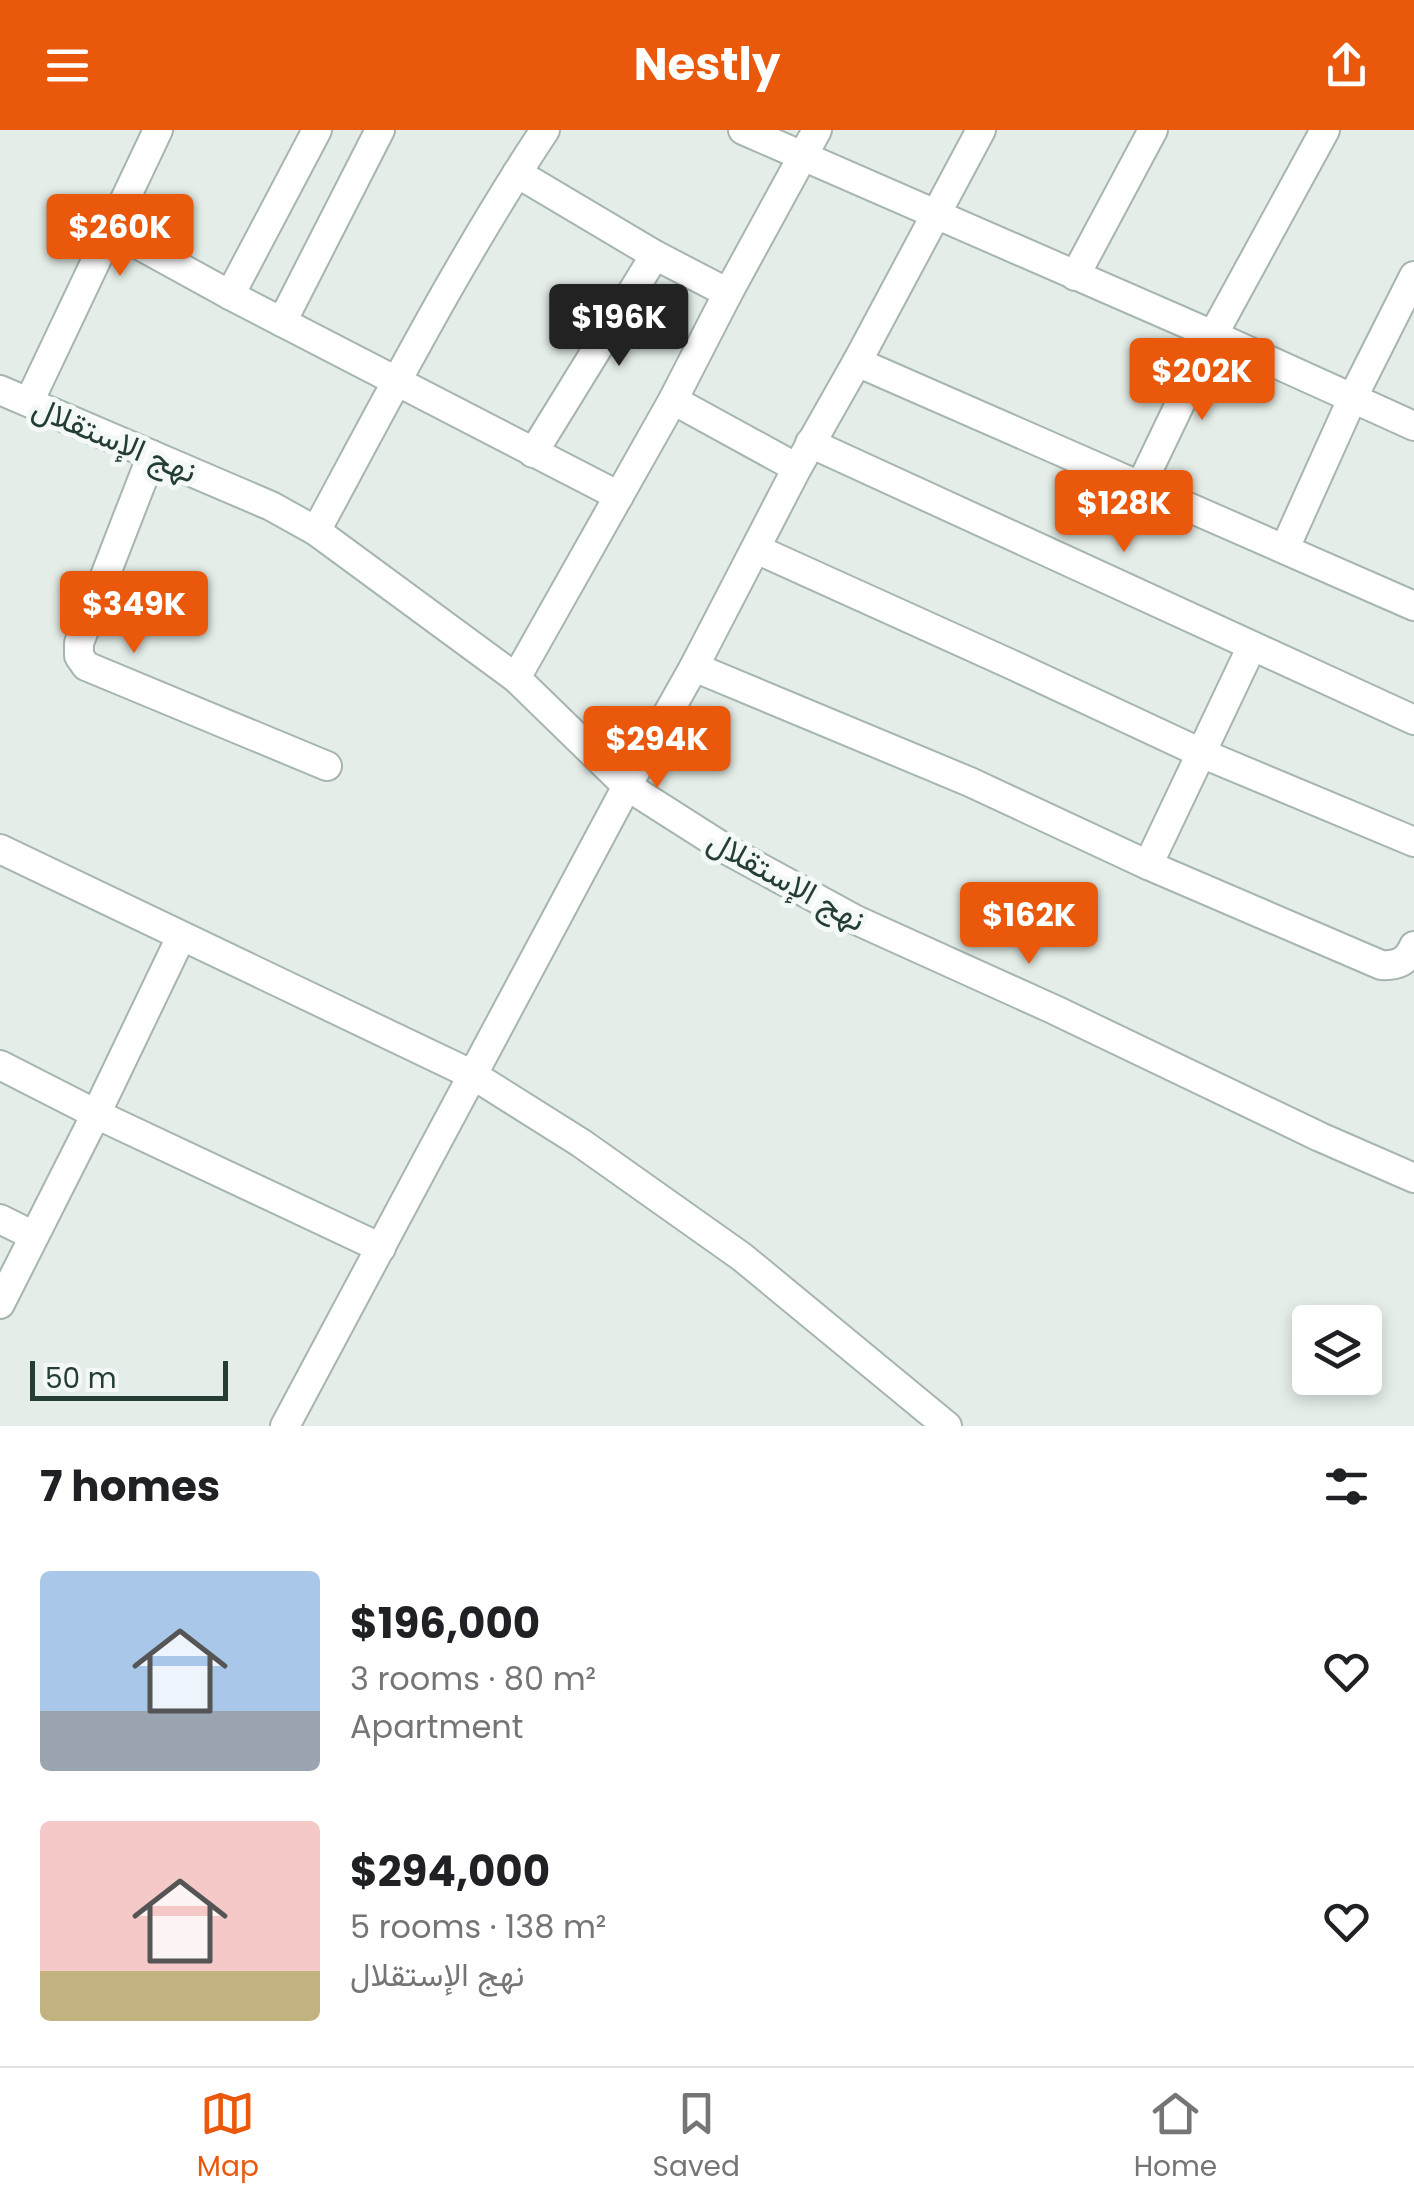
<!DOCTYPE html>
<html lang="en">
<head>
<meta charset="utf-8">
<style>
  body { margin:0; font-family:Poppins,Vazirmatn,sans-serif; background:#f2f2f2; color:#202124; height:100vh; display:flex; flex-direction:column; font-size:38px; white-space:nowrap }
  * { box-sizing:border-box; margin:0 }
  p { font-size:32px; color:#757577 }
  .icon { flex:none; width:55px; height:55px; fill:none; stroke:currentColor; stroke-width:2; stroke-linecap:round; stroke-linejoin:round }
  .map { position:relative; height:1296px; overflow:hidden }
  .side { display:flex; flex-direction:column; background:#fff; flex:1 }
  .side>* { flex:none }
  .controls { position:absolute; left:1292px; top:1175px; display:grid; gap:20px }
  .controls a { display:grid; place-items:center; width:90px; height:90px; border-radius:10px; background:#fff; box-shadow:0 5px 15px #0003; font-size:50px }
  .scale { position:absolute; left:30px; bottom:25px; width:198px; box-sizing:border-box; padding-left:10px; border:5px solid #243e36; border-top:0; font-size:28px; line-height:35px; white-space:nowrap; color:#243e36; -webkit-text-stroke:8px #f4f9f7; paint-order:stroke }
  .price { position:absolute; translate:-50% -85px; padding:0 22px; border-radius:10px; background:#ea580c; color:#fff; font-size:32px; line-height:65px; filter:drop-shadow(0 2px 5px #0008) }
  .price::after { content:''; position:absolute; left:50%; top:60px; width:30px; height:22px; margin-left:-15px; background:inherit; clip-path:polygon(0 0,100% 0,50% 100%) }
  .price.current { background:#222; color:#fff }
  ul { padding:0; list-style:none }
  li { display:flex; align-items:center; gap:30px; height:250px; padding:0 40px }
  li span { display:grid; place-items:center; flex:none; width:280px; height:200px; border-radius:10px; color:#555 }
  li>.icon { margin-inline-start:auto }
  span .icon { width:120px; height:120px; fill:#fffc; stroke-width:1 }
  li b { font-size:42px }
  h2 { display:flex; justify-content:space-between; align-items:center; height:120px; padding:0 40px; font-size:42px }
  header { display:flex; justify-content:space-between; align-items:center; height:130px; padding:0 40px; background:#ea580c; color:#fff; font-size:45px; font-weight:700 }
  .dock { display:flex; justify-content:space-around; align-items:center; height:140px; border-top:2px solid #e0e0e0; background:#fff; font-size:28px; color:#757577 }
  .dock a { display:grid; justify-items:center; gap:5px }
  .dock .current { color:#ea580c }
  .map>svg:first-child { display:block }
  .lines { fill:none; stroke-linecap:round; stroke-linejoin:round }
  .street-casing { stroke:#a7b5af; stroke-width:32 }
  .street { stroke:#fff; stroke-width:28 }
  .labels { text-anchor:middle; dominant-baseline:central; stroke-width:10; stroke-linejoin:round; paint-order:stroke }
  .street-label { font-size:32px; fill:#243e36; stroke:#f4f9f7 }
</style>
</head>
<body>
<header><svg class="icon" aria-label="menu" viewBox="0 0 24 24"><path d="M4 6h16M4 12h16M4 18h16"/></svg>Nestly<svg class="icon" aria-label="share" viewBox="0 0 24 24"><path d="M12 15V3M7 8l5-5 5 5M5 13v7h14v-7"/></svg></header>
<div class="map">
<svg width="1414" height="1296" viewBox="0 0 1414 1296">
  <rect width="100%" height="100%" fill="#e4ede8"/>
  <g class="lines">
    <defs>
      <g id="street">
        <polyline points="743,0 1213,205 1414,296"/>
        <polyline points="517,43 655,125 728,163"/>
        <polyline points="112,100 230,165 619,366"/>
        <polyline points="1075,146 1153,0"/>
        <polyline points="230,165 317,0"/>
        <polyline points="282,192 380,0"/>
        <polyline points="857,232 1414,476"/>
        <polyline points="0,260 271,376 316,401 516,548 627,656 729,721 856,790 1055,880 1320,1007 1414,1048"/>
        <polyline points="673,270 797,338"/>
        <polyline points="29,272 158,0"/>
        <polyline points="810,313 1414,590"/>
        <polyline points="533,323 655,125"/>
        <polyline points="152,325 79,513 79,526 86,536 327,636"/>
        <polyline points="1140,357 1213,205 1325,0"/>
        <path d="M316,401C389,266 460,128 545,0"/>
        <polyline points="1285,418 1353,267 1414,146"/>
        <polyline points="756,419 1017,537 1201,623 1414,712"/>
        <path d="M694,537L970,652L1148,735L1381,835C1397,836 1407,832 1414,816"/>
        <polyline points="516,548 673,270 728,163 817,0"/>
        <polyline points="0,719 473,945 581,1013 742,1127 947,1296"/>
        <polyline points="1148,735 1252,516"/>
        <polyline points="0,935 96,984 381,1118"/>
        <polyline points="0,1089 34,1106"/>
        <polyline points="0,1174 96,984 181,807"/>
        <polyline points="285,1296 627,656 694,537 797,338 857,232 981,0"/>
      </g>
    </defs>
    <!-- street casing -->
    <use href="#street" class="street-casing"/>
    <!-- street -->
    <use href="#street" class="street"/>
  </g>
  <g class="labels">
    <!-- street labels -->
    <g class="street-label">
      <text transform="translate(115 309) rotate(23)">نهج الإستقلال</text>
      <text transform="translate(787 750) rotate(29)">نهج الإستقلال</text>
    </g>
  </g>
</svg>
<div class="controls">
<a><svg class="icon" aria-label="layers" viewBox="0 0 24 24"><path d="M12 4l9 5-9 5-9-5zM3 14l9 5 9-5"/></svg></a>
</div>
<div class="scale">50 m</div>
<b class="price" style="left:120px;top:149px">$260K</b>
<b class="price current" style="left:619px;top:239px">$196K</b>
<b class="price" style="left:1202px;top:293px">$202K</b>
<b class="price" style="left:1124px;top:425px">$128K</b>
<b class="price" style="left:134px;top:526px">$349K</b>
<b class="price" style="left:657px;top:661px">$294K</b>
<b class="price" style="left:1029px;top:837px">$162K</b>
</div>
<section class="side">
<h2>7 homes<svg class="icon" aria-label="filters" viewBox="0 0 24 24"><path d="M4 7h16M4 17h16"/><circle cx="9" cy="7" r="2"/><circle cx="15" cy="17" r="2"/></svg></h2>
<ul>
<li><span style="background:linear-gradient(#a9c7e8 70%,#9aa5b1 0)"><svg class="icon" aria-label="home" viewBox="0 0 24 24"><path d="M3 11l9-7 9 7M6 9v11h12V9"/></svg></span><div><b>$196,000</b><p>3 rooms · 80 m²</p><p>Apartment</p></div><svg class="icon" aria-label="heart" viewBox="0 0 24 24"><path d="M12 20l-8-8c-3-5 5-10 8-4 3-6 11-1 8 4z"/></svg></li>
<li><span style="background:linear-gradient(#f6c9c9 75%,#c2b280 0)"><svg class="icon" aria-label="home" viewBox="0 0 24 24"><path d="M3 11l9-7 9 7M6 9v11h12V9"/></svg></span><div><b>$294,000</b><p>5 rooms · 138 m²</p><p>نهج الإستقلال</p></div><svg class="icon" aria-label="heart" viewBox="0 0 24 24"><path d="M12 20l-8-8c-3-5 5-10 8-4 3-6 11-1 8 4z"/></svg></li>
</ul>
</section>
<nav class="dock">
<a class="current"><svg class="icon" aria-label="map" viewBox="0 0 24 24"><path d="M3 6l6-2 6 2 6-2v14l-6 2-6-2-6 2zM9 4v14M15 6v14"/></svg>Map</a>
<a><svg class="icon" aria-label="saved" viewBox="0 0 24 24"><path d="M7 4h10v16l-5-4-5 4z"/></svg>Saved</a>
<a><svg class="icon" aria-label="home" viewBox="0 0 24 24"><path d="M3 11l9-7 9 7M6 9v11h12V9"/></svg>Home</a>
</nav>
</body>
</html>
